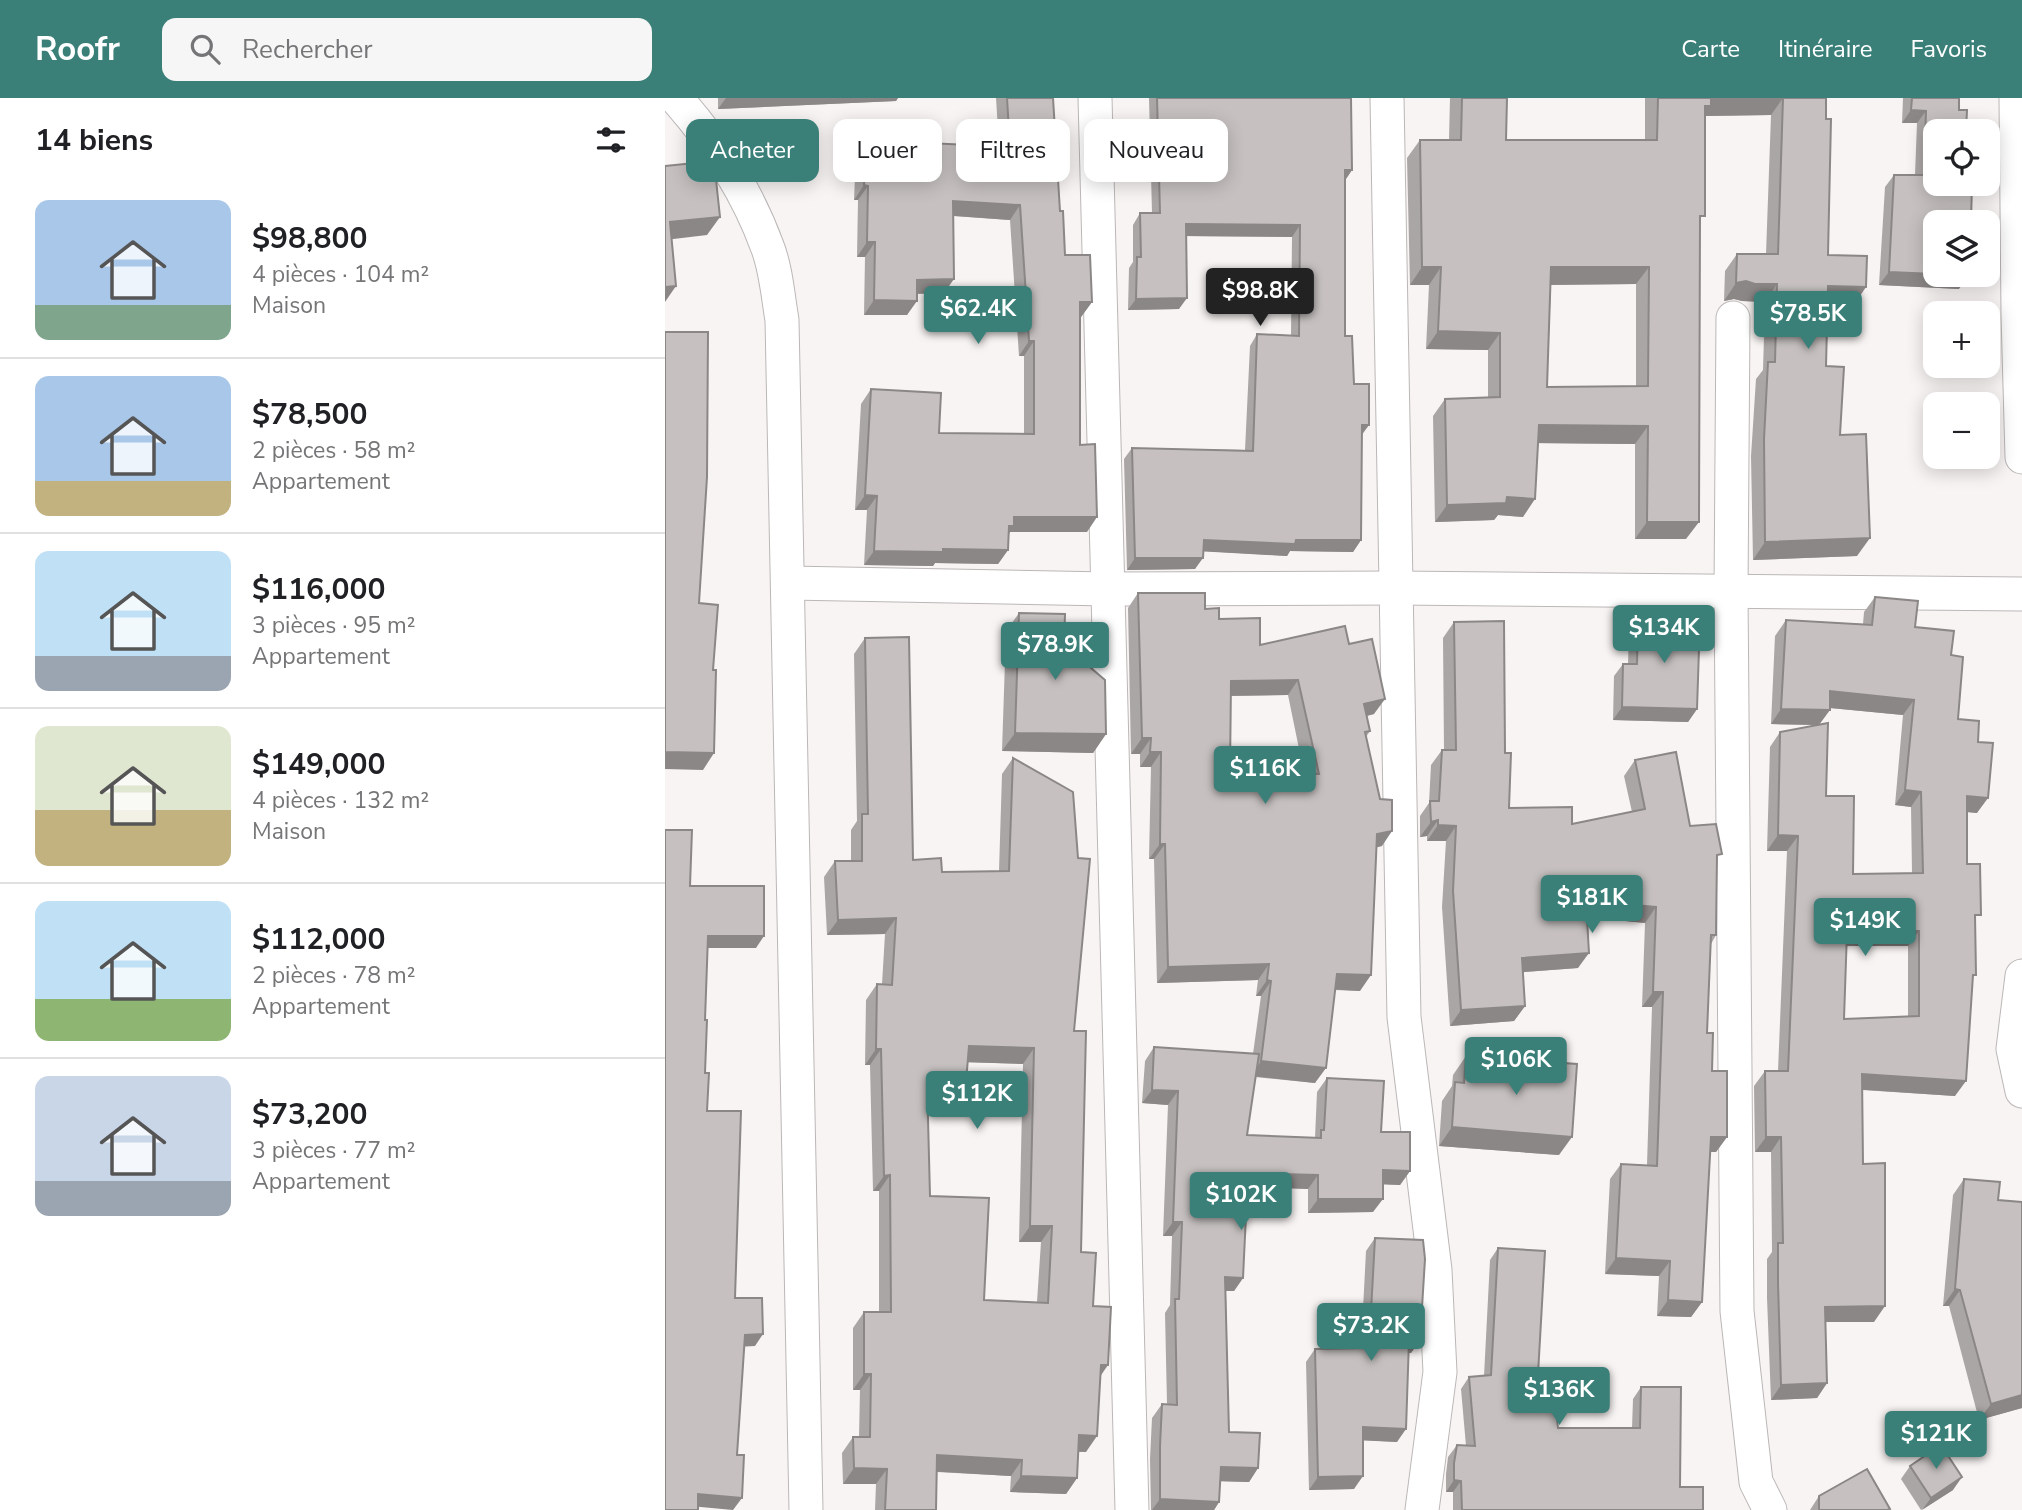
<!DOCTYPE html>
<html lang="fr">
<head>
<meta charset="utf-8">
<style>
  body { margin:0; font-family:"Nunito Sans",sans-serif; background:#f6f6f6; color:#202124; height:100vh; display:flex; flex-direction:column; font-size:26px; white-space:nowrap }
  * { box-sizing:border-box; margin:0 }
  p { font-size:23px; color:#757577 }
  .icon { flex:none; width:38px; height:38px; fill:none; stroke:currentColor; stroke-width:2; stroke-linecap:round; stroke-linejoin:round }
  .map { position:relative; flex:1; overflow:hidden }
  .side { display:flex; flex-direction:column; background:#fff; width:665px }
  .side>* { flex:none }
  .top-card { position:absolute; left:21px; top:21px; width:665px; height:63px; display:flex; gap:14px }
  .controls { position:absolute; left:1258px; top:21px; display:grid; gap:14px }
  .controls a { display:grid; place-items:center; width:77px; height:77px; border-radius:14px; background:#fff; box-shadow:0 4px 18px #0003; font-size:35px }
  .price { position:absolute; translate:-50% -60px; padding:0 16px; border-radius:7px; background:#3a8079; color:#fff; font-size:23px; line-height:46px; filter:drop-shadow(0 2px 4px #0008) }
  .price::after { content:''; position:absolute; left:50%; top:42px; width:21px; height:16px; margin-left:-10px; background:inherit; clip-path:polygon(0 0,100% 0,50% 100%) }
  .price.active { background:#222; color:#fff }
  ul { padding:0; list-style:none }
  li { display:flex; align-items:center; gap:21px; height:175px; padding:0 35px }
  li+li { border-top:2px solid #e0e0e0 }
  li span { display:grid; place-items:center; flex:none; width:196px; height:140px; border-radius:14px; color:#555 }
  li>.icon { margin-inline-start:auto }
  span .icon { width:84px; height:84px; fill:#fffc; stroke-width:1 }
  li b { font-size:30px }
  h2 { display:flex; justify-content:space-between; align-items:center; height:84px; padding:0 35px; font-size:30px }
  .tag { padding:0 24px; border-radius:14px; background:#fff; box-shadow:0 4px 18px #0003; font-size:24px; line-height:63px }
  .tag.active { background:#3a8079; color:#fff }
  header { display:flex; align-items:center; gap:42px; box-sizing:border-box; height:98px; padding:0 35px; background:#3a8079; color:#fff }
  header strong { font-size:33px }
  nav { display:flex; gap:38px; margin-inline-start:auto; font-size:24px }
  .search { width:490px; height:63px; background:#f6f6f6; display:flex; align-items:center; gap:18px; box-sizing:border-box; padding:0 24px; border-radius:14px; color:#757577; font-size:26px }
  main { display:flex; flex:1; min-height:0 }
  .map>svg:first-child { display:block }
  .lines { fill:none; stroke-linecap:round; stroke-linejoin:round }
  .minor-casing { stroke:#bcb7b7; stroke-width:35 }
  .minor { stroke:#fff; stroke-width:33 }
  .wall { fill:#aaa6a5; fill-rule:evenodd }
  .shaded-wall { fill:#8b8786 }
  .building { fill:#c6c1c0; stroke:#8b8786; stroke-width:2; fill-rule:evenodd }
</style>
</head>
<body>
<header>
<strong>Roofr</strong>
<div class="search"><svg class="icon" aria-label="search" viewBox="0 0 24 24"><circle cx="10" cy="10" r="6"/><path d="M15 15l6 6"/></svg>Rechercher</div>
<nav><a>Carte</a><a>Itinéraire</a><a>Favoris</a></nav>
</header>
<main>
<section class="side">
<h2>14 biens<svg class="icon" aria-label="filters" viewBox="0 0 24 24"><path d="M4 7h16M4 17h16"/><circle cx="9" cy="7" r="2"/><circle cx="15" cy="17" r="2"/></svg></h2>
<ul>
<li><span style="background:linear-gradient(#a9c7e8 75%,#7fa58c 0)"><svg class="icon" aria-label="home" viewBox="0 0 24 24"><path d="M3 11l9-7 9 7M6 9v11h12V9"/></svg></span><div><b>$98,800</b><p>4 pièces · 104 m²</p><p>Maison</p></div></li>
<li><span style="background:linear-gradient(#a9c7e8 75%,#c2b280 0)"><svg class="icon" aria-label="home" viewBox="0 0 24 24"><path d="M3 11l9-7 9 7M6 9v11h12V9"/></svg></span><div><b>$78,500</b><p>2 pièces · 58 m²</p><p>Appartement</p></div></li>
<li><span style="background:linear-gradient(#bfe0f5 75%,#9aa5b1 0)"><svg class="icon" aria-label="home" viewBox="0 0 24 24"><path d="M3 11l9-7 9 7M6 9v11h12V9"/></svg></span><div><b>$116,000</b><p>3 pièces · 95 m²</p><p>Appartement</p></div></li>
<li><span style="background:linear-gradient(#dfe7d0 60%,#c2b280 0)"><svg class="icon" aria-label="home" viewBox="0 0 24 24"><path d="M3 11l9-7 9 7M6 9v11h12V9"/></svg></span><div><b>$149,000</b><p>4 pièces · 132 m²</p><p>Maison</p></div></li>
<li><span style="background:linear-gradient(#bfe0f5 70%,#8fb573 0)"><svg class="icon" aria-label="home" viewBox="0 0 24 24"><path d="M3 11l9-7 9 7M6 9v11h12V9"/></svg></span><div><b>$112,000</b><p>2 pièces · 78 m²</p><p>Appartement</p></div></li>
<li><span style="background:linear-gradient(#c9d6e8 75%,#9aa5b1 0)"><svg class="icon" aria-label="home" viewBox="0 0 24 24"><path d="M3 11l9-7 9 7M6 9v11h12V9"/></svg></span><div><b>$73,200</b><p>3 pièces · 77 m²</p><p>Appartement</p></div></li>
</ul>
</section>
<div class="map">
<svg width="1357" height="1412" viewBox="0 0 1357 1412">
  <rect width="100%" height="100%" fill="#f8f4f3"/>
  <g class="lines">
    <defs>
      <g id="minor">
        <path d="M11,0C49,43 82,93 102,148C111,170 113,199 117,222L141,1412"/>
        <polyline points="430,0 467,1412"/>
        <polyline points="722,0 739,919 770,1172 775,1274 757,1412"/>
        <polyline points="1351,0 1353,217 1357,359"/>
        <polyline points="1068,220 1066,493 1072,1213 1091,1384 1105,1412"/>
        <polyline points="124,485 443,491 732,490 1357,496"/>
        <polyline points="1357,878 1348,951 1357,993"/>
      </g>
    </defs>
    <!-- minor casing -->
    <use href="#minor" class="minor-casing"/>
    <!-- minor -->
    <use href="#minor" class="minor"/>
  </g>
  <!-- wall -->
  <g class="wall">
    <polygon points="53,0 233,0 231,3 53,11"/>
    <polygon points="331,0 388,0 395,113 400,157 427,204 416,219 415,219 415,347 422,434 345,434 344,436 343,452 333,466 270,465 268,468 199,467 202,412 190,412 196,306 206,291 274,335 359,336 359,258 354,258 345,122 288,118 279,195 252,196 242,217 199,217 200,159 192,159 193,102 189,102 191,56 201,42 334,48"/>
    <polygon points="484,0 686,0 687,72 680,82 680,238 697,337 696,442 688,454 625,453 622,458 538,453 530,471 462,472 459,361 467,350 580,352 585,248 592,236 626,238 627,139 522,138 514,211 463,212 464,170 468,164 468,127 475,115 487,115"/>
    <path d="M785,0H842L841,42H980V0H1161L1163,157L1189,207L1163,206L1161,268L1175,337L1192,458L1088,462L1086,358L1091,281L1098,272L1100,204L1077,203L1069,201L1059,203L1060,173L1072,156H1101L1106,17L1040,18L1021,441H970V346L873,345L858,419L833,417L829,422L770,424L768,318L780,301L823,299V252L761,251L764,187H745L742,60L755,42H784ZM971,186V288L882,289L886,187Z"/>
    <polygon points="1238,0 1294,0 1294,191 1214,187 1220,89 1229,77 1250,77 1252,25 1237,25"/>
    <path d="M473,495L540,511L595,547L684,546L709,616L702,618L705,633L701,639L717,748L711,749L695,893L670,892L650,985L590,979L582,1037L650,1040L652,994L662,980L716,1034L745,1073L735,1087L718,1086L708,1114L643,1115V1091L582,1089L578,1180L569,1193H561L564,1334L593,1370L584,1384L555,1383L554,1404L549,1412H486L485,1361L487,1320L497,1306H502L500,1215L505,1207L507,1138H498L503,1007L477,1005L480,963L489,949L588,956L596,898H591L593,882L492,885L489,761H484L486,669H475V656H466L463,510ZM623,597L639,675L565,673L566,598Z"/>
    <path d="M1210,499L1286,557L1293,621L1313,644L1312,715L1302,714V766L1310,825L1308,881L1290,998L1197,992L1198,1066L1209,1224H1160L1162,1285L1152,1300L1106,1302L1102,1200V1161L1107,1154L1106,1054H1090L1089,988L1100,973H1113L1122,753H1102L1105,649L1115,634L1152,627L1106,626L1110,538L1121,522L1198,526L1199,514ZM1165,610L1238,617L1230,707L1246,709L1247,775L1188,776L1161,698L1154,626ZM1181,848H1243V919L1179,921Z"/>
    <polygon points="354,515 399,547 441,636 428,655 337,653 341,533"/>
    <polygon points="973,519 1032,611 1023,624 948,622 949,578 958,566 963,566 964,532"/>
    <polygon points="789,524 840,655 844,710 907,726 967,714 959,678 970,662 1052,762 1051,837 1046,846 1042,935 1047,973 1062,1039 1051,1054 1045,1054 1037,1204 1026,1219 992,1218 994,1178 940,1176 945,1081 956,1066 982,1067 987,909 977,909 980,825 922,819 913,870 858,874 860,908 849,923 785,928 777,809 781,743 762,743 762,738 755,739 755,718 764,705 766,667 777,652 779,652 778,540"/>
    <path d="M200,540L248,762L277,774L334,773L337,676L348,660L409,933L416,1154L428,1208L436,1278L421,1354H413L412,1380L401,1396L345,1394L346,1378L272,1374L271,1412H210L211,1386H178L177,1355L188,1339H194L195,1292H188V1230L199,1214H214V1093H208L205,967H200L201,902L212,886H217L220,836L162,837L159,779L170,763H186V732L192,723L189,556ZM302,964L358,966L354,1144H376L372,1204L319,1202L265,1098L262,998L290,1000L301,984Z"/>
    <polygon points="801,958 894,1057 774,1048 777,1003 787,988 788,977"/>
    <polygon points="1299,1081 1333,1102 1357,1104 1357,1310 1314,1322 1284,1208 1278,1208 1288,1097"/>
    <polygon points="710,1140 755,1242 746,1255 743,1255 732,1344 698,1342 689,1391 644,1392 641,1264 650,1251 696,1250 701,1153"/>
    <polygon points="833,1150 872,1294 893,1330 967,1330 968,1301 976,1289 1015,1389 1038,1412 788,1412 788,1394 781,1394 781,1376 783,1359 792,1347 801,1348 796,1291 804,1279 819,1278 825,1162"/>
    <polygon points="1245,1368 1288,1392 1256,1412 1236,1381"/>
    <polygon points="1154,1398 1225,1411 1224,1412 1145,1412"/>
  </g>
  <!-- shaded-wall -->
  <g class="shaded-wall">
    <polygon points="61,0 233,0 231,3 53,11"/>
    <polygon points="1046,0 1118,0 1106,17 1039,18 1028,25"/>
    <polygon points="1246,12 1261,13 1252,25 1237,25"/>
    <polygon points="680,72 687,72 679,84"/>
    <polygon points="199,87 203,88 193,102 189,102"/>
    <polygon points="288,103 355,107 345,122 277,117"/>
    <polygon points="55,119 42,137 0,142 5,124"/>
    <polygon points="521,126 635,127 627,139 514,138"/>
    <polygon points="202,144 210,144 200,159 192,159"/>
    <polygon points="757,169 776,169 764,187 745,187"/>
    <polygon points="886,169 984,169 971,186 874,187"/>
    <polygon points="1224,174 1303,178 1294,191 1214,187"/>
    <polygon points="289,181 279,195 242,196 252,182"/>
    <polygon points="1081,183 1112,186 1100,204 1077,203 1069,201 1059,203 1071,185"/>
    <polygon points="11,188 0,204 0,189"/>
    <polygon points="1163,188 1201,189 1189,207 1151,206"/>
    <polygon points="522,200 514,211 463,212 471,201"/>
    <polygon points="209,202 252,203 242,217 199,217"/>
    <polygon points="415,204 427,204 416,219 405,219"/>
    <polygon points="773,233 835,235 823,252 761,251"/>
    <polygon points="364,243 369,243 359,258 354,258"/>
    <polygon points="697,327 704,327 696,338"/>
    <polygon points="874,327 983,328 970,346 862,345"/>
    <polygon points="200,397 212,398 202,412 190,412"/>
    <polygon points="842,399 870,401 858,419 833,417 829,422 770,424 782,407"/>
    <polygon points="349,419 432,419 422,434 345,434 338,443 334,442"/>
    <polygon points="982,424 1034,424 1021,441 970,441"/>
    <polygon points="1205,440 1192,458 1088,462 1100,444"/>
    <polygon points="539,442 696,442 688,454 625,453 622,458 531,453"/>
    <polygon points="278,451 343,452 333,466 270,465 268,468 199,467 209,453"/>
    <polygon points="470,460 538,460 530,471 462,472"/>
    <polygon points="633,582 623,597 555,598 566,583"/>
    <polygon points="1165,593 1249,602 1238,617 1155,609"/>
    <polygon points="720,601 709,616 688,621 699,606"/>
    <polygon points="957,609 1032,611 1023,624 948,622"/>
    <polygon points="1116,611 1165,612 1154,627 1106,626"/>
    <polygon points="350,635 441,636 428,655 337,653"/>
    <polygon points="477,640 486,640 475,656 466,656"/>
    <polygon points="0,654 49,655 38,672 0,671"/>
    <polygon points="485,654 496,654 486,669 475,669"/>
    <polygon points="1240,692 1256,694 1246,709 1230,707"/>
    <polygon points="1302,698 1323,700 1312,715 1292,713"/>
    <polygon points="773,722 762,738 755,739 766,724"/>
    <polygon points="773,727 791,728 781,743 762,743"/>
    <polygon points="727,733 717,748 701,752 712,736"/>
    <polygon points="1113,737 1133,738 1122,753 1102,753"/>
    <polygon points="495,746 500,746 489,761 484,761"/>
    <polygon points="921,803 991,809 980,825 910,818"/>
    <polygon points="231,820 220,836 162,837 173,822"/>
    <polygon points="1182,833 1254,833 1243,848 1171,848"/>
    <polygon points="43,838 99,838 91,850 34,850"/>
    <polygon points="924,855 913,870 846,875 857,860"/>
    <polygon points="604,866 593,882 492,885 503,869"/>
    <polygon points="672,876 706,877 695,893 661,891"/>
    <polygon points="602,882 606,883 596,898 591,898"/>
    <polygon points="988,894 998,894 987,909 977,909"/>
    <polygon points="860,908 849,923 785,928 796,912"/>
    <polygon points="304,948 369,950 358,966 293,964"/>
    <polygon points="211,951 216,951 205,967 200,967"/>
    <polygon points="596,963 661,970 650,985 586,978"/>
    <polygon points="1197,976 1301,983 1290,998 1187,991"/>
    <polygon points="262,982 301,984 290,1000 250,998"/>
    <polygon points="487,992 513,993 503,1007 477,1005"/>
    <polygon points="787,1029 907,1039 894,1057 774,1048"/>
    <polygon points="1046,1039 1062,1039 1051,1054 1035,1054"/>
    <polygon points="1101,1039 1116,1039 1106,1054 1090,1054"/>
    <polygon points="718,1072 745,1073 735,1087 708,1086"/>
    <polygon points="583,1075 653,1077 643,1091 573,1088"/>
    <polygon points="225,1077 214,1093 208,1093 219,1078"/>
    <polygon points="653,1101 718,1101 708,1114 643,1115"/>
    <polygon points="508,1124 517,1124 507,1138 498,1138"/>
    <polygon points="365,1128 387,1128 376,1144 354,1144"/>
    <polygon points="951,1160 1005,1163 994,1178 940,1176"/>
    <polygon points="560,1179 578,1180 569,1193 551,1193"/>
    <polygon points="1290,1191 1295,1192 1284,1208 1278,1208"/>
    <polygon points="1003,1202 1037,1204 1026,1219 992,1218"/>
    <polygon points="1220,1208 1209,1224 1149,1224 1160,1209"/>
    <polygon points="98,1236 90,1248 71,1249 80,1237"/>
    <polygon points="744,1242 755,1242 746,1255 735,1255"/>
    <polygon points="436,1267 443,1267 432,1283"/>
    <polygon points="199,1276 206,1276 195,1292 188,1292"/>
    <polygon points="1162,1285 1152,1300 1106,1302 1116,1287"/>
    <polygon points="1357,1297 1357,1310 1314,1322 1326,1306"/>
    <polygon points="698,1329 741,1331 732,1344 689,1342"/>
    <polygon points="414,1337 432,1338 421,1354 403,1353"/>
    <polygon points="272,1357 357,1362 346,1378 261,1373"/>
    <polygon points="556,1369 593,1370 584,1384 546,1383"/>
    <polygon points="189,1370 222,1371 211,1386 178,1386"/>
    <polygon points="356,1378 412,1380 401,1396 345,1394"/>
    <polygon points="698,1378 689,1391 644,1392 653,1379"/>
    <polygon points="1297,1379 1288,1392 1257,1412 1266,1400"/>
    <polygon points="789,1382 796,1383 788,1394 781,1394"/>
    <polygon points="33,1396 77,1400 68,1412 25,1408"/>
    <polygon points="495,1401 554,1404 549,1412 487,1412"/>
  </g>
  <!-- building -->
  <g class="building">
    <polygon points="342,0 388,0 395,113 398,113 400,157 425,157 427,204 415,204 415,347 430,346 432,419 349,419 349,428 344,428 343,452 278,451 278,454 209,453 212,398 200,397 206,291 276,295 274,335 369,336 369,243 364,243 355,107 288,103 289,181 252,182 252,203 209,202 210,144 202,144 203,88 199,87 201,42 345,49"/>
    <polygon points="492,0 686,0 687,72 680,72 680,238 687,238 689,286 704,286 704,327 697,327 696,442 631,442 630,446 539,442 538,460 470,460 467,350 588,353 592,236 634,238 635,127 521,126 522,200 471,201 472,159 476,159 475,115 495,115"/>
    <path d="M797,0H842L841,42H992L993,0H1046V8H1040V118H1035L1034,424H982L983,328L874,327L870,401L842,399L841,405L782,407L780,301L835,299V235L773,233L776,169H757L755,42H796ZM886,169H984L983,288L882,289Z"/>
    <polygon points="1118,0 1161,0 1161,21 1166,21 1163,157 1202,158 1201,189 1163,188 1161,268 1179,269 1175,337 1201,336 1205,440 1100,444 1099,341 1103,264 1110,264 1112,186 1090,186 1081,183 1071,185 1072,156 1113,156"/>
    <polygon points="1247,0 1294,0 1294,12 1302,12 1301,33 1270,33 1270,86 1307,86 1306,124 1270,124 1270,176 1224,174 1229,77 1259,77 1261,13 1246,12"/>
    <polygon points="49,63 55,119 5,124 11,188 0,189 0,68"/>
    <polygon points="1277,177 1303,177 1303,178"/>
    <polygon points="0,234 43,234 42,379 34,505 53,507 48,572 51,572 49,655 0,654"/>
    <path d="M473,495H540V511L554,510V521L595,520V547L680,528L684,546L707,541L720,601L699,606L705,633L700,634L715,701L727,702V733L712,736L706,877L672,876L661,970L596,963L606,883L602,882L604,866L503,869L500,746H495L496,654H485L486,640H477ZM633,582L654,676L565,673L566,583Z"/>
    <path d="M1210,499L1253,503L1250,529L1289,533L1286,557L1298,559L1293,621L1314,623L1313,644L1328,645L1323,700L1302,698V766H1315L1316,817H1310L1311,877H1308L1301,983L1197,976L1198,1066L1220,1065V1208L1160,1209L1162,1285L1116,1287L1113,1185V1145H1118L1116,1039H1101L1100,973H1123L1133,738L1113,737L1115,634L1163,625L1161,698H1189L1188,776L1258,775L1256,694L1240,692L1249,602L1165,593V612L1116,611L1121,522L1207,527ZM1182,833H1254V918L1179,921Z"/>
    <polygon points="354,515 400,516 399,547 440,582 441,636 350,635"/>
    <polygon points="973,519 1035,521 1032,611 957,609 958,566 972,566"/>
    <polygon points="839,523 840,655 846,655 844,710 907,709 907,726 980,711 970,662 1011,654 1025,728 1051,726 1057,756 1052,757 1051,837 1046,837 1042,935 1048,935 1047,973 1062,973 1062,1039 1046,1039 1037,1204 1003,1202 1005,1163 951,1160 956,1066 992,1068 998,894 988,894 991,809 921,803 924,855 857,860 860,908 796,912 788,793 791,728 773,727 773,722 766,724 765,703 774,703 777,652 791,652 789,524"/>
    <path d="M244,539L248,762L276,760L277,774L344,773L348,660L408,694L413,760L425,761L409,933H421L416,1154L431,1155L428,1208L446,1209L443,1267H436L432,1338L414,1337L412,1380L356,1378L357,1362L272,1357L271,1412H220L222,1371L189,1370L188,1339H205L206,1276H199V1214H226L225,1077L219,1078L216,951H211L212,886L227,887L231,820L173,822L170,763H197V716H203L200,540ZM304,948L369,950L365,1128H387L383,1205L319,1202L324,1100L265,1098L262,982L301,984Z"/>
    <polygon points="0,732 27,732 25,788 99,788 99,838 43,838 40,922 42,922 40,975 44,975 42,1013 76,1013 70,1200 97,1200 98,1236 80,1237 72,1357 79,1357 77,1400 33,1396 33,1412 0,1412"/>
    <polygon points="489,949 594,956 582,1037 656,1040 656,1032 659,1032 662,980 719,983 716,1034 745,1034 745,1073 718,1072 718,1101 653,1101 653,1077 583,1075 578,1180 560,1179 564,1334 595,1335 593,1370 556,1369 554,1404 495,1401 495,1348 497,1306 512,1307 510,1201 514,1201 517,1124 508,1124 513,993 487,992"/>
    <polygon points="801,958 912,966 907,1039 787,1029 790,984 799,985"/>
    <polygon points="1299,1081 1335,1084 1333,1102 1357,1104 1357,1297 1326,1306 1295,1192 1290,1191"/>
    <polygon points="710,1140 758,1142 760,1161 755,1242 744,1242 741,1331 698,1329 698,1378 653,1379 650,1251 704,1250"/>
    <polygon points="833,1150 880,1153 872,1294 889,1293 893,1330 975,1330 976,1289 1016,1289 1015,1389 1038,1389 1038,1412 797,1412 796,1383 789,1382 789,1365 792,1347 810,1348 804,1279 826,1277"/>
    <polygon points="1276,1347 1297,1379 1266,1400 1245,1368"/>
    <polygon points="1202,1371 1225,1411 1222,1412 1154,1412 1154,1398"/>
  </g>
</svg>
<div class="controls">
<a><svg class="icon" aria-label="locate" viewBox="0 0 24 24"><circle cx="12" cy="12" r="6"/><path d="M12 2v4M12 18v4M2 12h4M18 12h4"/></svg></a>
<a><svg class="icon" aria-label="layers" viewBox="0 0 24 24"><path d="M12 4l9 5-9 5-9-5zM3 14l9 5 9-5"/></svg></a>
<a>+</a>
<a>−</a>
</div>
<b class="price active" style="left:595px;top:230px">$98.8K</b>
<b class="price" style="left:313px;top:248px">$62.4K</b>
<b class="price" style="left:1143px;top:253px">$78.5K</b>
<b class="price" style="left:999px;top:567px">$134K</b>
<b class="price" style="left:390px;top:584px">$78.9K</b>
<b class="price" style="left:600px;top:708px">$116K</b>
<b class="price" style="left:927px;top:837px">$181K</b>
<b class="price" style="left:1200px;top:860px">$149K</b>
<b class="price" style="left:851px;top:999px">$106K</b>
<b class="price" style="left:312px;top:1033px">$112K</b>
<b class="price" style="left:576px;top:1134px">$102K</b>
<b class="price" style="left:706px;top:1265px">$73.2K</b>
<b class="price" style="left:894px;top:1329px">$136K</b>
<b class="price" style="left:1271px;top:1373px">$121K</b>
<div class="top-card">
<a class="tag active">Acheter</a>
<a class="tag">Louer</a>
<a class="tag">Filtres</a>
<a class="tag">Nouveau</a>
</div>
</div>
</main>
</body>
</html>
